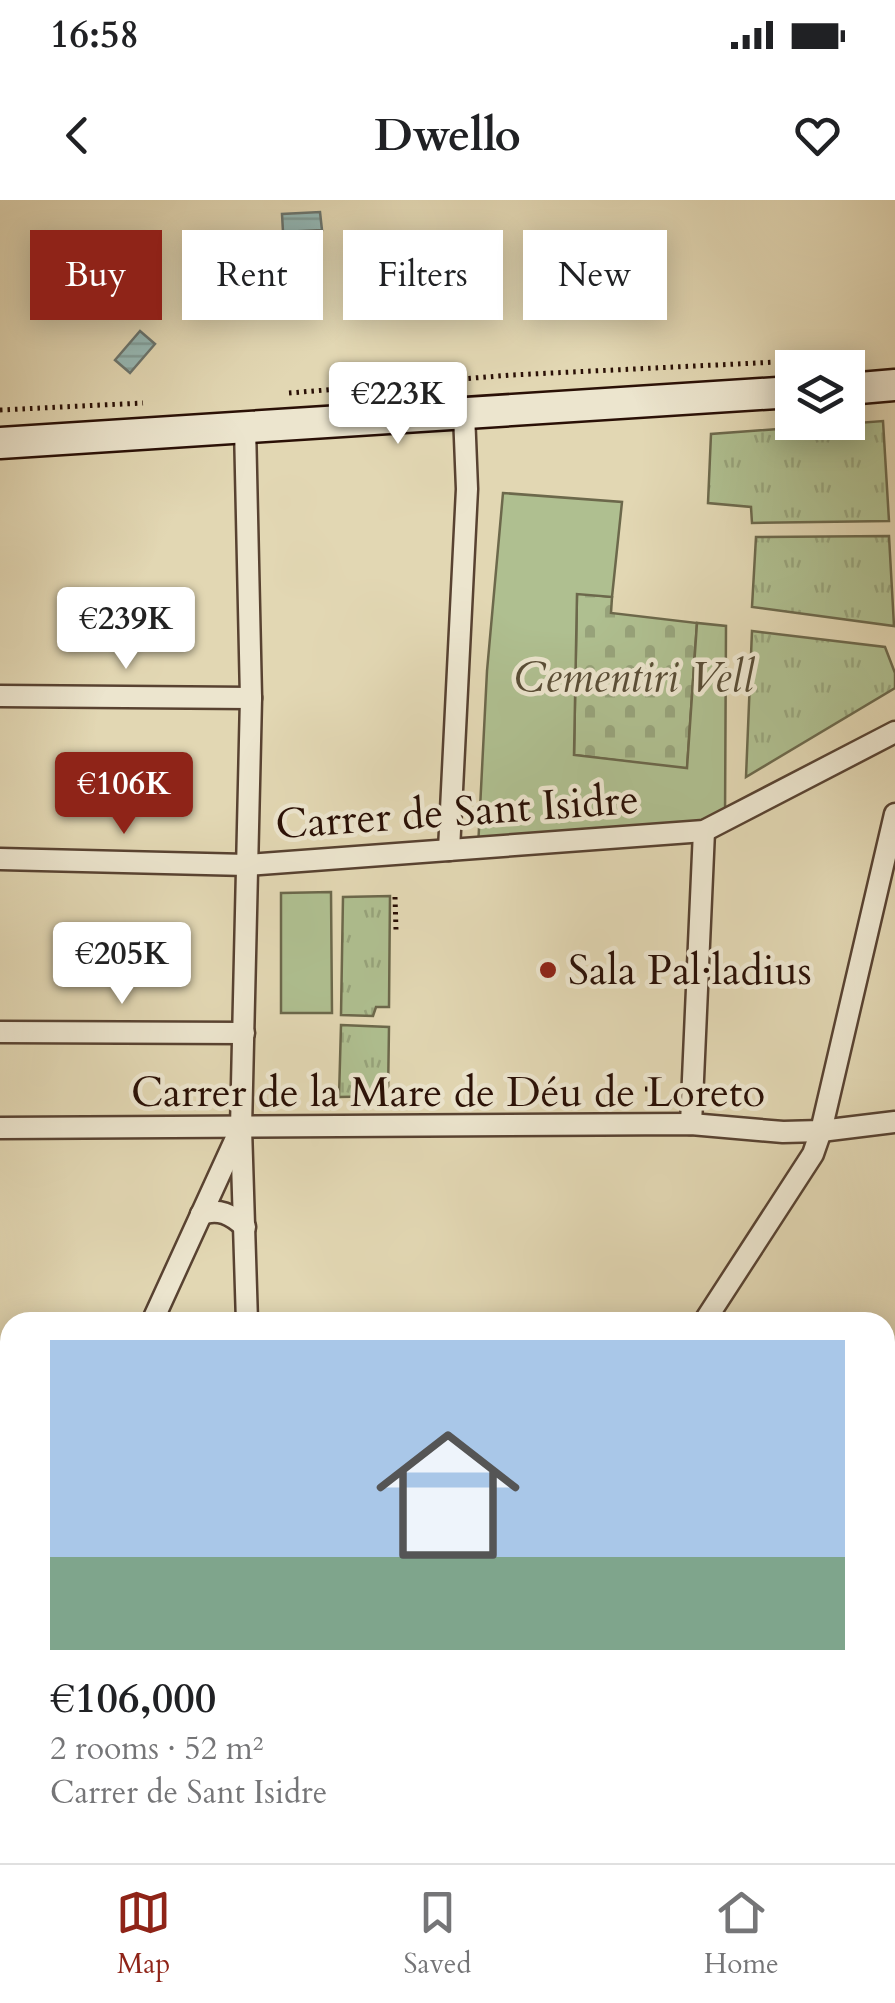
<!DOCTYPE html>
<html lang="en">
<head>
<meta charset="utf-8">
<style>
  body { margin:0; font-family:Cardo,serif; background:#f2f2f2; color:#202124; height:100vh; display:flex; flex-direction:column; font-size:38px; white-space:nowrap }
  * { box-sizing:border-box; margin:0 }
  p { font-size:32px; color:#757577 }
  .icon { flex:none; width:55px; height:55px; fill:none; stroke:currentColor; stroke-width:2; stroke-linecap:round; stroke-linejoin:round }
  .map { position:relative; flex:1; overflow:hidden }
  .details { position:absolute; left:0px; top:1112px; width:895px; height:552px; display:flex; flex-direction:column; background:#fff; border-radius:30px 30px 0 0; box-shadow:0 5px 25px #0003 }
  .details>* { flex:none }
  .banner { position:absolute; left:30px; top:30px; width:835px; height:90px; display:flex; gap:20px }
  .tools { position:absolute; left:775px; top:150px; display:grid; gap:20px }
  .tools a { display:grid; place-items:center; width:90px; height:90px; border-radius:0px; background:#fff; box-shadow:0 5px 25px #0003; font-size:50px }
  .price { position:absolute; translate:-50% -85px; padding:0 22px; border-radius:10px; background:#fff; color:#222; font-size:32px; line-height:65px; filter:drop-shadow(0 2px 5px #0008) }
  .price::after { content:''; position:absolute; left:50%; top:60px; width:30px; height:22px; margin-left:-15px; background:inherit; clip-path:polygon(0 0,100% 0,50% 100%) }
  .price.active { background:#8f2418; color:#fff }
  ul { padding:0; list-style:none }
  li { display:grid; align-content:center; gap:20px; height:530px; padding:0 50px }
  li+li { border-top:2px solid #e0e0e0 }
  li span { display:grid; place-items:center; height:310px; border-radius:0px; color:#555 }
  li>.icon { margin-inline-start:auto }
  span .icon { width:180px; height:180px; fill:#fffc; stroke-width:1 }
  li b { font-size:42px }
  .tag { padding:0 35px; border-radius:0px; background:#fff; box-shadow:0 5px 25px #0003; font-size:35px; line-height:90px }
  .tag.active { background:#8f2418; color:#fff }
  .status { display:flex; justify-content:space-between; align-items:center; height:70px; padding:0 50px; background:#fff; direction:ltr }
  .status svg { height:28px; fill:currentColor }
  header { display:flex; justify-content:space-between; align-items:center; height:130px; padding:0 50px; background:#fff; font-size:45px; font-weight:700 }
  .tabs { display:flex; justify-content:space-around; align-items:center; height:140px; border-top:2px solid #e0e0e0; background:#fff; font-size:28px; color:#757577 }
  .tabs a { display:grid; justify-items:center; gap:5px }
  .tabs .active { color:#8f2418 }
  .map>svg:first-child { display:block }
  .grass { fill:url(#grass-tufts); stroke:#6c684b; stroke-width:2.5 }
  .cemetery { fill:url(#cemetery-stones); stroke:#6c684b; stroke-width:2.5 }
  .green { fill:#afbf90; stroke:#6c684b; stroke-width:2.5 }
  .water { fill:url(#water-rules); stroke:#6b756e; stroke-width:2.5 }
  .lines { fill:none; stroke-linecap:round; stroke-linejoin:round }
  .pedestrian-casing { stroke:#584231; stroke-width:20 }
  .minor-casing { stroke:#584231; stroke-width:25 }
  .secondary-casing { stroke:#2a1006; stroke-width:35 }
  .path { stroke:#2a1006; stroke-width:5; stroke-dasharray:2.5 5; stroke-linecap:butt }
  .pedestrian { stroke:#ece5ce; stroke-width:15 }
  .minor { stroke:#ece5ce; stroke-width:20 }
  .secondary { stroke:#ece5ce; stroke-width:30 }
  .poi-dot { fill:#8f2418; stroke:#ece5ce; stroke-width:4 }
  .labels { text-anchor:middle; dominant-baseline:central; stroke-width:9; stroke-linejoin:round; paint-order:stroke }
  .park-label { font-size:42px; font-style:italic; fill:#594d36; stroke:#ece5ce }
  .street-label { font-size:42px; fill:#2a1006; stroke:#ece5ce }
  .poi-label { font-size:42px; fill:#2a1006; stroke:#ece5ce; text-anchor:start }
</style>
</head>
<body>
<div class="status"><b>16:58</b><svg viewBox="0 0 49 12"><path d="M0 12V9h3v3zM5 12V6h3v6zM10 12V3h3v9zM15 12V0h3v12zM26 1h20v11H26zM47 4h2v5h-2z"/></svg></div>
<header><svg class="icon" aria-label="back" viewBox="0 0 24 24"><path d="M15 5l-7 7 7 7"/></svg>Dwello<svg class="icon" aria-label="heart" viewBox="0 0 24 24"><path d="M12 20l-8-8c-3-5 5-10 8-4 3-6 11-1 8 4z"/></svg></header>
<div class="map">
<svg width="895" height="1663" viewBox="0 0 895 1663">
  <defs>
    <pattern id="grass-tufts" width="24" height="20" patternUnits="userSpaceOnUse" patternTransform="scale(2.5)"><rect width="24" height="20" fill="#afbf90"/><path d="M3 7l-1-3M5 7V3M7 7l1-3M15 17l-1-3M17 17v-4M19 17l1-3" fill="none" stroke="#97a37b"/></pattern>
    <pattern id="cemetery-stones" width="16" height="16" patternUnits="userSpaceOnUse" patternTransform="scale(2.5)"><rect width="16" height="16" fill="#afbf90"/><path d="M2 7V4a2 2 0 0 1 4 0v3zM10 15v-3a2 2 0 0 1 4 0v3z" fill="#97a37b"/></pattern>
    <pattern id="water-rules" width="6" height="5" patternUnits="userSpaceOnUse" patternTransform="scale(2.5)"><rect width="6" height="5" fill="#96b8b4"/><path d="M0 2.5h6" fill="none" stroke="#819d99"/></pattern>
  </defs>
  <rect width="100%" height="100%" fill="#e2d7b3"/>
  <filter id="stains"><feTurbulence type="fractalNoise" baseFrequency=".002" numOctaves="4"/><feColorMatrix values="0 0 0 0 .2 0 0 0 0 .09 0 0 0 0 .02 0 0 0 .5 -.17"/></filter>
  <radialGradient id="worn" r=".72"><stop offset=".6" stop-color="#630" stop-opacity="0"/><stop offset="1" stop-color="#630" stop-opacity=".3"/></radialGradient>
  <!-- grass -->
  <g class="grass">
    <polygon points="883,221 889,321 752,323 751,307 708,303 711,234"/>
    <polygon points="889,336 894,426 752,407 756,337"/>
    <polygon points="752,431 885,447 895,473 895,488 746,577"/>
    <polygon points="390,696 389,807 376,807 373,816 341,815 343,697"/>
    <polygon points="341,825 389,827 388,896 339,897"/>
  </g>
  <!-- cemetery -->
  <polygon class="cemetery" points="577,393 612,397 611,413 697,423 687,569 574,555"/>
  <!-- green -->
  <g class="green">
    <polygon points="503,293 622,302 612,397 577,394 574,555 687,568 697,423 726,426 725,620 478,648 487,471"/>
    <polygon points="331,692 332,813 281,813 281,693"/>
  </g>
  <!-- water -->
  <g class="water">
    <polygon points="320,12 322,30 283,32 282,14"/>
    <polygon points="140,131 155,144 130,173 115,160"/>
  </g>
  <g class="lines">
    <defs>
      <g id="pedestrian">
        <polyline points="0,1519 10,1519"/>
        <polyline points="895,1553 895,1556"/>
      </g>
      <g id="minor">
        <polyline points="245,226 251,498 241,928 247,1122"/>
        <polyline points="0,496 251,498"/>
        <polyline points="449,650 467,289 464,213"/>
        <polyline points="0,659 247,665 704,631 895,532"/>
        <polyline points="0,832 244,833"/>
        <polyline points="691,924 704,631"/>
        <polyline points="0,928 691,924 783,932 821,931 895,922"/>
        <path d="M201,1014C219,1008 231,1014 245,1027"/>
        <polyline points="152,1122 238,934"/>
        <polyline points="704,1122 813,954 821,931 895,614"/>
        <polyline points="885,1426 895,1424"/>
        <polyline points="885,1486 895,1489"/>
        <polyline points="0,1487 10,1488"/>
        <polyline points="0,1538 10,1539"/>
        <polyline points="436,1655 450,1663"/>
        <polyline points="32,1663 33,1655"/>
        <polyline points="470,1663 474,1655"/>
      </g>
      <g id="secondary">
        <polyline points="848,189 895,185"/>
        <polyline points="0,243 792,192"/>
        <polyline points="0,1205 10,1205"/>
        <polyline points="885,1213 895,1213"/>
      </g>
    </defs>
    <!-- pedestrian casing -->
    <use href="#pedestrian" class="pedestrian-casing"/>
    <!-- minor casing -->
    <use href="#minor" class="minor-casing"/>
    <!-- secondary casing -->
    <use href="#secondary" class="secondary-casing"/>
    <!-- path -->
    <g class="path">
      <polyline points="788,162 842,160"/>
      <polyline points="289,193 511,175 777,162"/>
      <polyline points="0,210 143,203"/>
      <polyline points="395,697 396,730"/>
      <polyline points="645,889 650,889"/>
    </g>
    <!-- pedestrian -->
    <use href="#pedestrian" class="pedestrian"/>
    <!-- minor -->
    <use href="#minor" class="minor"/>
    <!-- secondary -->
    <use href="#secondary" class="secondary"/>
  </g>
  <!-- markers -->
  <circle class="poi-dot" cx="548" cy="770" r="10"/>
  <g class="labels">
    <!-- park labels -->
    <g class="park-label">
      <text x="634" y="477">Cementiri Vell</text>
    </g>
    <!-- street labels -->
    <g class="street-label">
      <text transform="translate(457 612) rotate(-4)">Carrer de Sant Isidre</text>
      <text x="448" y="892">Carrer de la Mare de Déu de Loreto</text>
    </g>
    <!-- poi labels -->
    <g class="poi-label">
      <text x="568" y="770">Sala Pal·ladius</text>
    </g>
  </g>
  <rect width="100%" height="100%" filter="url(#stains)"/>
  <rect width="100%" height="100%" fill="url(#worn)"/>
</svg>
<div class="tools">
<a><svg class="icon" aria-label="layers" viewBox="0 0 24 24"><path d="M12 4l9 5-9 5-9-5zM3 14l9 5 9-5"/></svg></a>
</div>
<b class="price" style="left:398px;top:247px">€223K</b>
<b class="price" style="left:126px;top:472px">€239K</b>
<b class="price active" style="left:124px;top:637px">€106K</b>
<b class="price" style="left:122px;top:807px">€205K</b>
<div class="banner">
<a class="tag active">Buy</a>
<a class="tag">Rent</a>
<a class="tag">Filters</a>
<a class="tag">New</a>
</div>
<section class="details">
<ul>
<li><span style="background:linear-gradient(#a9c7e8 70%,#7fa58c 0)"><svg class="icon" aria-label="home" viewBox="0 0 24 24"><path d="M3 11l9-7 9 7M6 9v11h12V9"/></svg></span><div><b>€106,000</b><p>2 rooms · 52 m²</p><p>Carrer de Sant Isidre</p></div></li>
</ul>
</section>
</div>
<nav class="tabs">
<a class="active"><svg class="icon" aria-label="map" viewBox="0 0 24 24"><path d="M3 6l6-2 6 2 6-2v14l-6 2-6-2-6 2zM9 4v14M15 6v14"/></svg>Map</a>
<a><svg class="icon" aria-label="saved" viewBox="0 0 24 24"><path d="M7 4h10v16l-5-4-5 4z"/></svg>Saved</a>
<a><svg class="icon" aria-label="home" viewBox="0 0 24 24"><path d="M3 11l9-7 9 7M6 9v11h12V9"/></svg>Home</a>
</nav>
</body>
</html>
